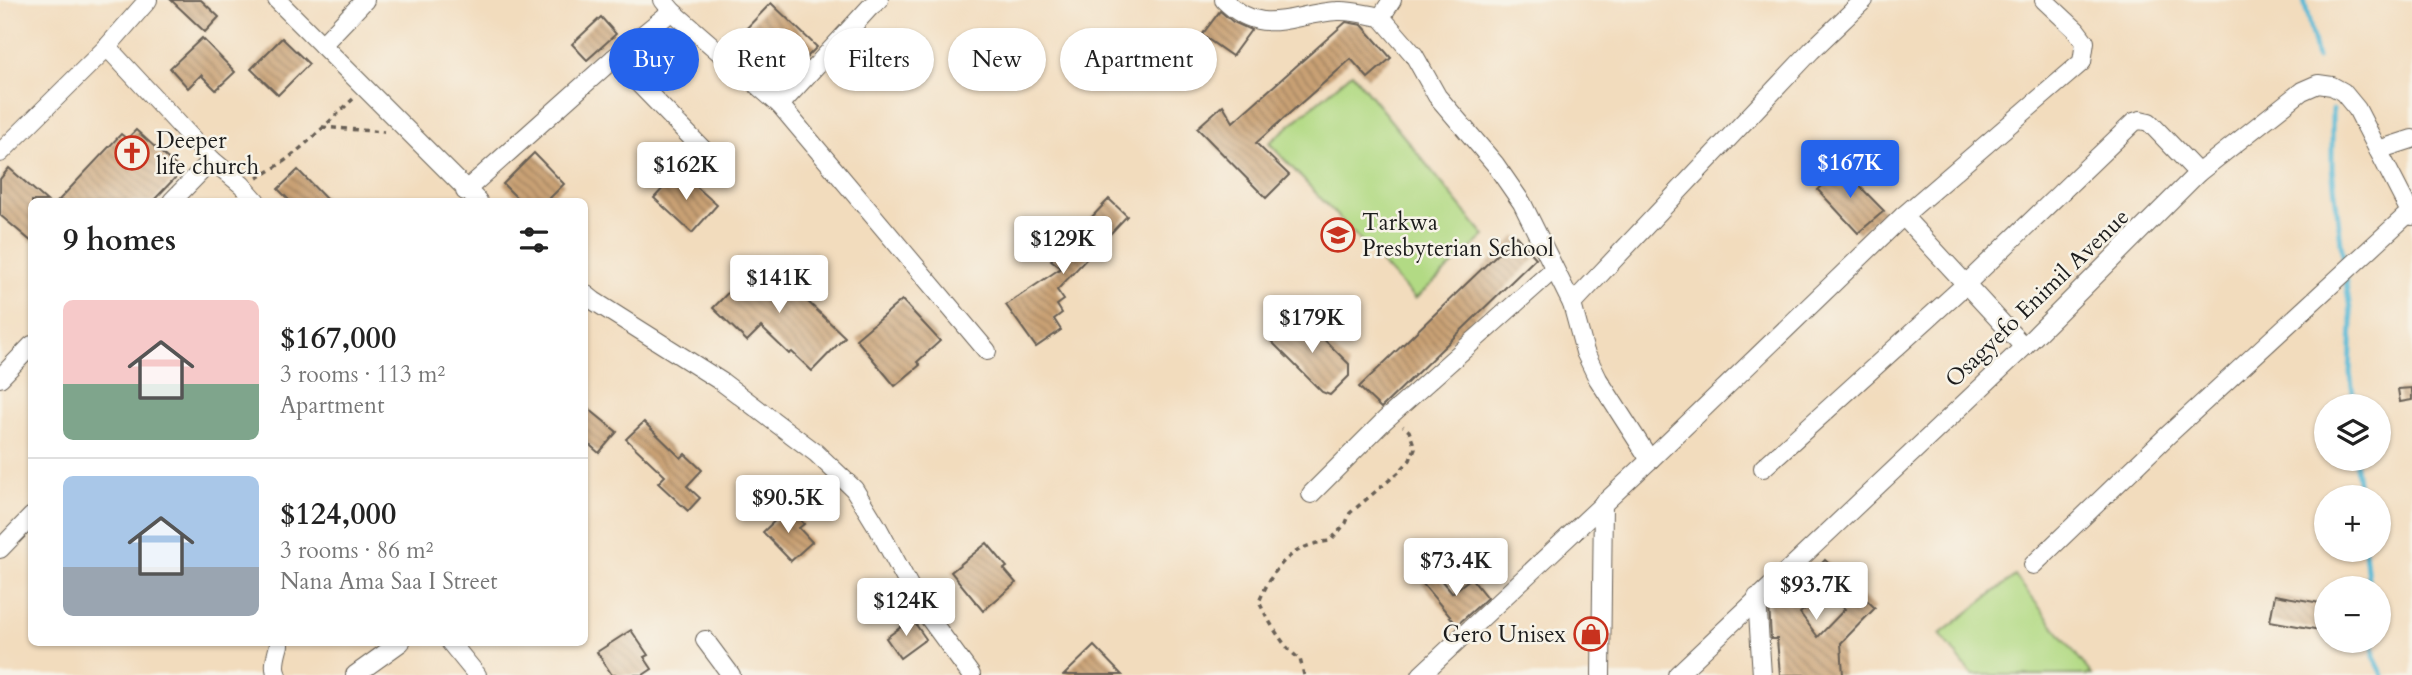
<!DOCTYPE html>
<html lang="en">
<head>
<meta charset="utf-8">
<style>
  body { margin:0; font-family:Cardo,serif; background:#f6f6f6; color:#222; height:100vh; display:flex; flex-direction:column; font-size:26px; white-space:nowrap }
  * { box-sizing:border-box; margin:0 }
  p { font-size:23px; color:#767676 }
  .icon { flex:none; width:38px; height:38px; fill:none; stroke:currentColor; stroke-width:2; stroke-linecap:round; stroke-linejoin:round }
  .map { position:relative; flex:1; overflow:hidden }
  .details { position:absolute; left:28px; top:198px; width:560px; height:448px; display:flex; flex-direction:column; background:#fff; border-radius:10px; box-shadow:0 2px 5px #0004 }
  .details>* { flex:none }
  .top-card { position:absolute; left:609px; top:28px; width:665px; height:63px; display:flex; gap:14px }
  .tools { position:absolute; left:2314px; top:394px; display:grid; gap:14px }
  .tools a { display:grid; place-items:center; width:77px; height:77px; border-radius:50%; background:#fff; box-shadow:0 2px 5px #0004; font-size:35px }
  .price { position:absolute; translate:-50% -60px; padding:0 16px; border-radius:7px; background:#fff; color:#222; font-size:23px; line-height:46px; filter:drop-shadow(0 2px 4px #0008) }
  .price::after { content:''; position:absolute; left:50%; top:42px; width:21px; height:16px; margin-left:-10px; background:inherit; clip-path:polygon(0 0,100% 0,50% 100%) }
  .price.selected { background:#2563eb; color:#fff }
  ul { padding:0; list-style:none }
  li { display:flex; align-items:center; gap:21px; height:175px; padding:0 35px }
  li+li { border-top:2px solid #e0e0e0 }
  li span { display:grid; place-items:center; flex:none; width:196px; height:140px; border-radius:10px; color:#555 }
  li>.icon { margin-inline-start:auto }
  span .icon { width:84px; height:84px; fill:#fffc; stroke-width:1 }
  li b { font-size:30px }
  h2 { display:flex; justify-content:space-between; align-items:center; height:84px; padding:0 35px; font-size:30px }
  .pill { padding:0 24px; border-radius:32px; background:#fff; box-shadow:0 2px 5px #0004; font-size:24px; line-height:63px }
  .pill.selected { background:#2563eb; color:#fff }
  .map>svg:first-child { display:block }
  .grass { fill:#b2da84; stroke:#677b50; stroke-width:2 }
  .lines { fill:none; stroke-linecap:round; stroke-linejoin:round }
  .stream { stroke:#57b9d6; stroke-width:5 }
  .building { fill:url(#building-back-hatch); fill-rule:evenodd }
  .minor-casing { stroke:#675f54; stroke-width:20 }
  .path { stroke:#675f54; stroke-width:3.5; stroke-dasharray:5 5; stroke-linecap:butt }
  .minor { stroke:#fff; stroke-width:18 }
  .labels { text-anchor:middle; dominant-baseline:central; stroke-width:5; stroke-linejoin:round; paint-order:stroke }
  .poi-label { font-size:23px; fill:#1c1c1c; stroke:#f7f3e8; text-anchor:start }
  .street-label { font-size:23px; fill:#1c1c1c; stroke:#f7f3e8 }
</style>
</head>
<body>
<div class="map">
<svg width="2412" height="675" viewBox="0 0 2412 675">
  <defs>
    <pattern id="building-back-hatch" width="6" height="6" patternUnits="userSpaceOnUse" patternTransform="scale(1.75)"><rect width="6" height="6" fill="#c9a175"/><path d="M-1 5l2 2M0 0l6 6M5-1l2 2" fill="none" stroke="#a2825f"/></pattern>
  </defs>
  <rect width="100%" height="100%" fill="#f7f3e8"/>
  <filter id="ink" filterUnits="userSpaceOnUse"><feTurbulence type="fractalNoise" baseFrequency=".0143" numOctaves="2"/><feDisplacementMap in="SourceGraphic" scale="14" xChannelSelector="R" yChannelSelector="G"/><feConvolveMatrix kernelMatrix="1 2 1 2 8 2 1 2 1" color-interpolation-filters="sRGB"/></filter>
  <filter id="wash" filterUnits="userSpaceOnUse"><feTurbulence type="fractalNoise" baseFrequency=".00686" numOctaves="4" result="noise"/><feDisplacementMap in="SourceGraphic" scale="28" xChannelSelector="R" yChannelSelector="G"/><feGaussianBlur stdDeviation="1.57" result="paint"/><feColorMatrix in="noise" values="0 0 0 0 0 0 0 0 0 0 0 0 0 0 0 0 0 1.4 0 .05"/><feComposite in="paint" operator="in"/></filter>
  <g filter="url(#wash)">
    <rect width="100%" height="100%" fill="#f2dcbd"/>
    <!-- grass -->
    <g class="grass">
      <polygon points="1352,73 1485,236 1415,299 1269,143"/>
      <polygon points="2015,576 2092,675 1972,675 1940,634"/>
    </g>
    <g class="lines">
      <!-- stream -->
      <g class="stream">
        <polyline points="2304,0 2317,58"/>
        <polyline points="2332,110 2332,169 2344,267"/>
        <polyline points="2345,277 2352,322 2350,373 2355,406"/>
        <polyline points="2355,458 2360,497"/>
        <polyline points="2365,550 2369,588"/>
        <polyline points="2373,640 2374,657 2383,675"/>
      </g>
    </g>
    <g id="blocks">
      <!-- building -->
      <g class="building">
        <polygon points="171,0 201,0 219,17 205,32"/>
        <polygon points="771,3 817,47 785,79 740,35"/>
        <polygon points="1220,11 1233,22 1251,30 1232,56 1202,35"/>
        <polygon points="601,17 616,34 587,60 572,44"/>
        <polygon points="1346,22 1362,25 1391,58 1368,78 1351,59 1256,143 1289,175 1266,198 1197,128 1223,105 1233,122"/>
        <polygon points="202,38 235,72 216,90 201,75 188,88 170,68"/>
        <polygon points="282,38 309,64 278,95 251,69"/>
        <polygon points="136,130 177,167 170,174 175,178 153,201 58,201 121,134 127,139"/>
        <polygon points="534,153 564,184 547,201 520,201 503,184"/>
        <polygon points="1841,167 1884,211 1858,233 1818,190"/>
        <polygon points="9,168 47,201 32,201 32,242 0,215 0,179"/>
        <polygon points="298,170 328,201 290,201 278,189"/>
        <polygon points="679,171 717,205 692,233 654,198"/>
        <polygon points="1109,199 1127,216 1057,290 1064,300 1057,305 1062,313 1054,319 1061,330 1036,347 1006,305 1061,268 1051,260"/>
        <polygon points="1516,236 1536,258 1381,408 1359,387"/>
        <polygon points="762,258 845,337 812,371 792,352 789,354 761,327 747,341 713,308"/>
        <polygon points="902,300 940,341 917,362 920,365 895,386 856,339"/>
        <polygon points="1298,314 1349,364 1349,376 1330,395 1322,392 1270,340"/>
        <polygon points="2412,388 2412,400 2400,402 2398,389"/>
        <polygon points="584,405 617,432 599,453 584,440"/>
        <polygon points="644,422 681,458 685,454 702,470 687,486 700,498 688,511 658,483 665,476 626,439"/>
        <polygon points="784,512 789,517 793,512 804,524 799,528 812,542 791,561 763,532"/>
        <polygon points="987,543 1007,567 1004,569 1016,583 983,611 951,572"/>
        <path d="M1825,560L1875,608L1841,643L1843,675H1780L1777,639H1771L1769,604L1807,573L1810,576ZM1827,592L1845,609L1818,637L1800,613Z"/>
        <polygon points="1435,573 1452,593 1471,578 1487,598 1457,625 1422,583"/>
        <polygon points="2275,595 2326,604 2326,631 2270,621"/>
        <polygon points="912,619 926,639 900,658 886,638"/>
        <polygon points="631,630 648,655 644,657 652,669 643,675 612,675 597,652"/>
        <polygon points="1094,646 1122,675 1064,675"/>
      </g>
    </g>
  </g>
  <g filter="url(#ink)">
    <use href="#blocks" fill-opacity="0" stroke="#675f54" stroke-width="2"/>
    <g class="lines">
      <defs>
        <g id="minor">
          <polyline points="277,0 478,201"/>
          <polyline points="663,0 672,11 780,105 987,351"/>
          <path d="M1224,0C1263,39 1292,13 1338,11C1352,10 1367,15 1381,17L1414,55L1437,96L1495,164L1522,203L1572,304L1585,352L1598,379L1650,460"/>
          <polyline points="1381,17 1392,0"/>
          <polyline points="322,45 365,0"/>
          <polyline points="107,47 148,0"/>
          <polyline points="614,58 720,167"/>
          <polyline points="780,105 871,6 879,0"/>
          <polyline points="2378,150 2412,139"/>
          <polyline points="0,153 107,47 212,160"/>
          <polyline points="465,191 614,58 672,11"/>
          <polyline points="172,201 212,160 242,185 256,201"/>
          <polyline points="1903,216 2024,347"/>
          <polyline points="584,293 594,301 722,382 816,453 854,489 878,528 919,604 971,675"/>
          <polyline points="1572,304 1811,51 1864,0"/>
          <polyline points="0,378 32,345"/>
          <polyline points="1763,468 1966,284 2134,122 2140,120 2149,122 2198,173"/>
          <polyline points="1311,494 1385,420 1554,269"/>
          <polyline points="0,549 32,516"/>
          <polyline points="2033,565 2168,435 2410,212"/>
          <polyline points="1757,597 1762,675"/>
          <polyline points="705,640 731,675"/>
          <polyline points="450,642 477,675"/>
          <path d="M277,675C272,666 277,654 279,645"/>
          <polyline points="355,675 401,642"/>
          <polyline points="1421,675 1650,460 1903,216 2082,62 2085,42 2076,30 2044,0"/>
          <polyline points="1601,675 1603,503"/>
          <polyline points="1677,675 2024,347 2198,173 2302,91 2318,84 2332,86 2343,92 2357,109 2412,216"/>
        </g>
      </defs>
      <!-- minor casing -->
      <use href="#minor" class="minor-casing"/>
      <!-- path -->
      <g class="path">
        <polyline points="322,127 384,132"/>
        <path d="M257,178C294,159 322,128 353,99"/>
        <path d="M1304,675L1300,659C1284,649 1268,620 1259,602C1273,568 1291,545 1330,541L1346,523L1350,513L1399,472L1410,460L1415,448L1409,431L1403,426"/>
      </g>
      <!-- minor -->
      <use href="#minor" class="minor"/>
    </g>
  </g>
  <!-- icons -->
  <defs>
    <symbol id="church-ring" viewBox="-11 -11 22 22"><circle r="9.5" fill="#f7f3e8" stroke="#c8321e" stroke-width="1.5"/><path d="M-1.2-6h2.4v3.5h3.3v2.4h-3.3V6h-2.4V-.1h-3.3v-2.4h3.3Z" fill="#c8321e"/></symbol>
    <symbol id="school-ring" viewBox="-11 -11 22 22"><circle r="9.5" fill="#f7f3e8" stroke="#c8321e" stroke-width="1.5"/><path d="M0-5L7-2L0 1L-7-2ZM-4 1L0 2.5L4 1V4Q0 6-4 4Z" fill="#c8321e"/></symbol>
    <symbol id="shop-ring" viewBox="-11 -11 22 22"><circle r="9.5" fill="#f7f3e8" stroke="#c8321e" stroke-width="1.5"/><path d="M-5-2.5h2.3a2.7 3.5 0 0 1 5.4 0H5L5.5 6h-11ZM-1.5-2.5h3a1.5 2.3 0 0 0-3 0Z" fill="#c8321e"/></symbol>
  </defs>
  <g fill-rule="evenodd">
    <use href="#church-ring" x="113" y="134" width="38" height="38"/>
    <use href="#school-ring" x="1319" y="216" width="38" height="38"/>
    <use href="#shop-ring" x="1572" y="615" width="38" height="38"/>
  </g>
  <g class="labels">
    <!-- poi labels -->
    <g class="poi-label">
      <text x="156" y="140">Deeper<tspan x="156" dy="26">life church</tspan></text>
      <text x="1362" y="222">Tarkwa<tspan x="1362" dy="26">Presbyterian School</tspan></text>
      <text x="1566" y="634" text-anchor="end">Gero Unisex</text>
    </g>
    <!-- street labels -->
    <g class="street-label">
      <text transform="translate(2037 298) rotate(-44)">Osagyefo Enimil Avenue</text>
    </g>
  </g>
</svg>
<div class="tools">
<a><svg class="icon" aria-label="layers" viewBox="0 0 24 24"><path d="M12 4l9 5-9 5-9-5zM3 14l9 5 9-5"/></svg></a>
<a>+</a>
<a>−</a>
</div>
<b class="price selected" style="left:1850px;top:200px">$167K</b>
<b class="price" style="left:686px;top:202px">$162K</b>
<b class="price" style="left:1063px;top:276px">$129K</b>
<b class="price" style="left:779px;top:315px">$141K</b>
<b class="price" style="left:1312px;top:355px">$179K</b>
<b class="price" style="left:788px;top:535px">$90.5K</b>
<b class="price" style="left:1456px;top:598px">$73.4K</b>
<b class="price" style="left:1816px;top:622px">$93.7K</b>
<b class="price" style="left:906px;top:638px">$124K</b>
<div class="top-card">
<a class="pill selected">Buy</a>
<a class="pill">Rent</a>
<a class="pill">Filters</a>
<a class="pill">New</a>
<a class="pill">Apartment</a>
</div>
<section class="details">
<h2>9 homes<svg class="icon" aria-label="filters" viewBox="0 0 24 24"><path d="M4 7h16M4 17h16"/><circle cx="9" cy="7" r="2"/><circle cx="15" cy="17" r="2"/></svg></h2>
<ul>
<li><span style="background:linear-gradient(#f6c9c9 60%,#7fa58c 0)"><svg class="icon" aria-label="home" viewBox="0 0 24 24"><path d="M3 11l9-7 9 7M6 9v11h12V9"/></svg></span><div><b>$167,000</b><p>3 rooms · 113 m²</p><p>Apartment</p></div></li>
<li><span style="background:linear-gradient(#a9c7e8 65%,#9aa5b1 0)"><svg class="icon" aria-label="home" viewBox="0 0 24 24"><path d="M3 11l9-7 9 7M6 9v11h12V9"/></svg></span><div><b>$124,000</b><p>3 rooms · 86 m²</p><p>Nana Ama Saa I Street</p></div></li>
</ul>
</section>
</div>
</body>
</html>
